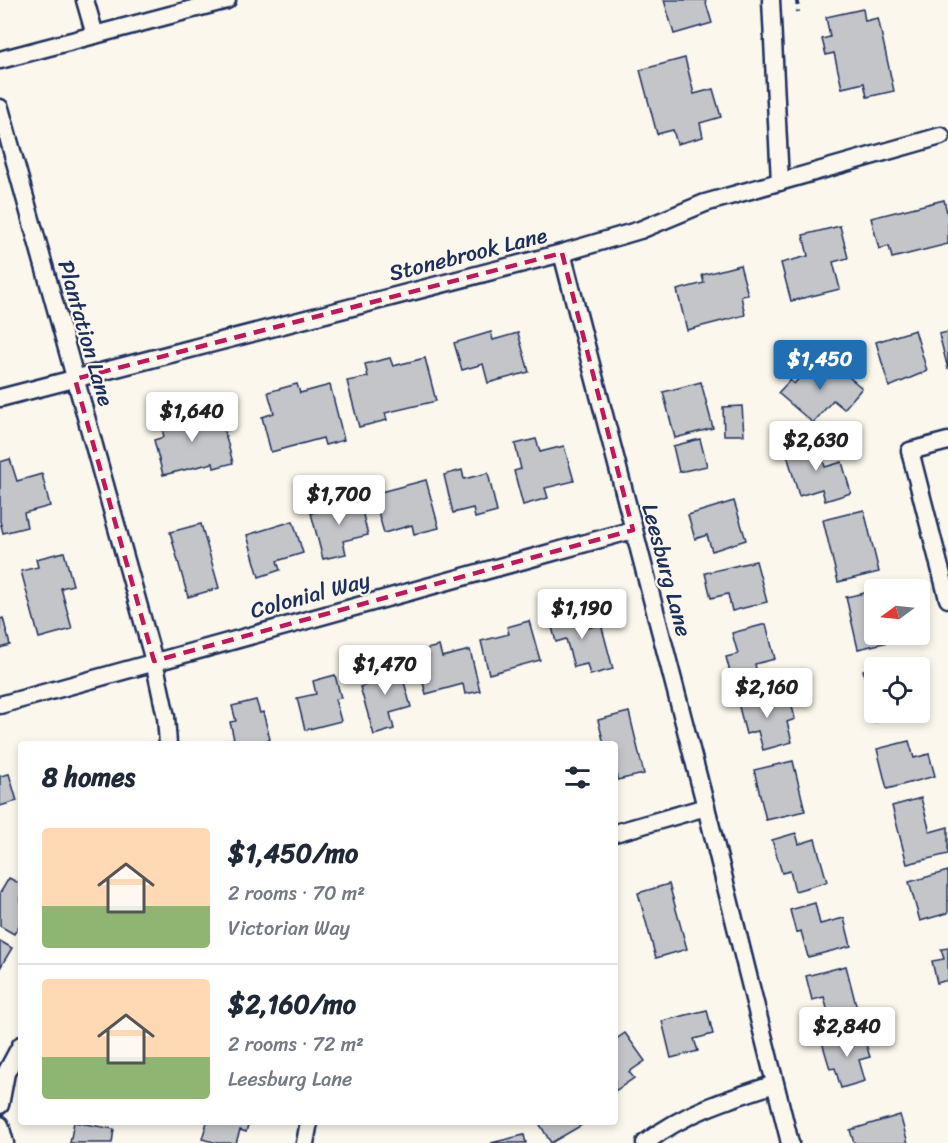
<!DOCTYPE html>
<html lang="en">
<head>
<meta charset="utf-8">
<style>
  body { margin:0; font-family:Sriracha,sans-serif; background:#f2f2f3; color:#1f2937; height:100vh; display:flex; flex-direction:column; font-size:22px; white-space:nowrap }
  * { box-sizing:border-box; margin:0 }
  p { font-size:20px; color:#747a83 }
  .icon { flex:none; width:33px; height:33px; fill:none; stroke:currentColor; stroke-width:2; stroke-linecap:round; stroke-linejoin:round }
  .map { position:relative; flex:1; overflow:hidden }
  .details { position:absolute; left:18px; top:741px; width:600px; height:384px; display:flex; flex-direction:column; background:#fff; border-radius:6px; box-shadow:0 3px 9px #0003 }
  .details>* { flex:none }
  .needle { width:39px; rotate:255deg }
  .tools { position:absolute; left:864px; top:579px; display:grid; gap:12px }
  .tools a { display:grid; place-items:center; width:66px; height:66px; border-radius:6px; background:#fff; box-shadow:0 3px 9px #0003; font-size:30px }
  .price { position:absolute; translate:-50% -51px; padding:0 14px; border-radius:6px; background:#fff; color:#222; font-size:20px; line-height:39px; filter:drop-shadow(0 2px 3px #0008) }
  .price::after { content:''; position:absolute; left:50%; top:36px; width:18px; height:14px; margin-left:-9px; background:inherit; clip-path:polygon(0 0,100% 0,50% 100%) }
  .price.active { background:#1f6fb2; color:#fff }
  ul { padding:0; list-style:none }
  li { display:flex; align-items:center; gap:18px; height:150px; padding:0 24px }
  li+li { border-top:2px solid #e0e1e3 }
  li span { display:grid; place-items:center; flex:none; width:168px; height:120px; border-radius:6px; color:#555 }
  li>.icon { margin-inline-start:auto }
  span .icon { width:72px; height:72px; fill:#fffc; stroke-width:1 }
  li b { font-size:26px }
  h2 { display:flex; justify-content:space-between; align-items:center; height:72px; padding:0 24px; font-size:26px }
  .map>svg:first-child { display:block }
  .building { fill:#c3c5c9; stroke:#1b2f5e; stroke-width:1.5 }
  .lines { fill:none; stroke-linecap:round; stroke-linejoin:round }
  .minor-casing { stroke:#1b2f5e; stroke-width:21 }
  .path { stroke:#1b2f5e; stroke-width:4; stroke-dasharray:6 4.5; stroke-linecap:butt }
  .minor { stroke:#fbf7ec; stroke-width:16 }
  .marked { fill:none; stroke:#c2185b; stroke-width:4.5; stroke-dasharray:12 8; stroke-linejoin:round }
  .labels { text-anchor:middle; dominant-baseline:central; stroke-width:4.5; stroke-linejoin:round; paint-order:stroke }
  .street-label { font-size:22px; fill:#1b2f5e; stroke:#fbf7ec }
</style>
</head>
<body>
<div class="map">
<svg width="948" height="1143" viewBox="0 0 948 1143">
  <rect width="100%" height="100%" fill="#fbf7ec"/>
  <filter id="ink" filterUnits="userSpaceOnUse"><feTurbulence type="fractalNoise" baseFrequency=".0167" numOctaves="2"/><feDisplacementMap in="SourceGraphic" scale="12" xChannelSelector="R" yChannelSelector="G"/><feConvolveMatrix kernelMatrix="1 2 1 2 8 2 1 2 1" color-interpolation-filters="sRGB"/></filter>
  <g filter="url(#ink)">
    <!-- building -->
    <g class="building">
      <polygon points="664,0 705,0 712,23 674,34"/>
      <polygon points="863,9 865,21 878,18 894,91 867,97 864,83 842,88 834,53 826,55 822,39 830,37 826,17"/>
      <polygon points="685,58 694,94 713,89 721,117 700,123 703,137 677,144 673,130 657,134 640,70"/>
      <polygon points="944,200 948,217 948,244 892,258 889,246 879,249 871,218"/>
      <polygon points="840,226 848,258 833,262 840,289 791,301 781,263 808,256 803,235"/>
      <polygon points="740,265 748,295 741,296 745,315 687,330 677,290 704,283 702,275"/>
      <polygon points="915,330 927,371 889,387 876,342"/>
      <polygon points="491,332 493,340 518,333 529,372 488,383 483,364 462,370 454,343"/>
      <polygon points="948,332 948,369 939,334"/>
      <polygon points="390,358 393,366 425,358 436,401 385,413 387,420 359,427 347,381 368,377 365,364"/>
      <polygon points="814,361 829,375 836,366 862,388 844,409 833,400 813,423 778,393 790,380 794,384"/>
      <polygon points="701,382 713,428 675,438 663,392"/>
      <polygon points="297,384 300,393 330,385 344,440 325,445 323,438 271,452 262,417 274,413 268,392"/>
      <polygon points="742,406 744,435 724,435 723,407"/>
      <polygon points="186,411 188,419 219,411 233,463 214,468 213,463 163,475 154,440 164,437 160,418"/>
      <polygon points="817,438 825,467 842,462 851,493 825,501 822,489 799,496 785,448"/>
      <polygon points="536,439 540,452 564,446 574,481 545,488 548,498 523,505 514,471 521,469 515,444"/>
      <polygon points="700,439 707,466 679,472 673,446"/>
      <polygon points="10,459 17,481 42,474 50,506 24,513 27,527 3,533 0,521 0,462"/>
      <polygon points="462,470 464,479 488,473 497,512 475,518 473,508 453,513 444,475"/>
      <polygon points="426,480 439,528 414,534 412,525 384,533 373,494"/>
      <polygon points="357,491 368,535 343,541 346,554 323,559 311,513 345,504 342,494"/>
      <polygon points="734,501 746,540 712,551 707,535 695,539 688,515"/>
      <polygon points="864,510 879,572 838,582 823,520"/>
      <polygon points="293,521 303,553 277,561 280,570 259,577 247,535"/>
      <polygon points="201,524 219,588 188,597 170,532"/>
      <polygon points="64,552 73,585 61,588 72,629 39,638 21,571 38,567 36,559"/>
      <polygon points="756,561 767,602 732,611 728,594 711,598 705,573"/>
      <polygon points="874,591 874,634 899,634 901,639 858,649 846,597"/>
      <polygon points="583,607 588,628 601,624 613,669 590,675 587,664 574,667 566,639 556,642 549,616"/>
      <polygon points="3,618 10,645 0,648 0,619"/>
      <polygon points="529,621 540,660 489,674 481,641 509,634 507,627"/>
      <polygon points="766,624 775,659 755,664 757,674 732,680 726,657 738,654 732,633"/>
      <polygon points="439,646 442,657 470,650 480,691 465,694 463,684 426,694 415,652"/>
      <polygon points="397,657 411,707 390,713 394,729 374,735 360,687 379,681 374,664"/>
      <polygon points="906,659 908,668 874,668 874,712 907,712 908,715 875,722 863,670"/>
      <polygon points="335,675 341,698 335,699 341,721 305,730 297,698 316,694 313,681"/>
      <polygon points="762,693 765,703 790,697 795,719 787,722 792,742 763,750 758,731 746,734 737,699"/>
      <polygon points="256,700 260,713 263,712 270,739 260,744 225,744 224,741 234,739 230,722 236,721 232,706"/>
      <polygon points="629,712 644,774 617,780 615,744 604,744 598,720"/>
      <polygon points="909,741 914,758 929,754 935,776 887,789 877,749"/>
      <polygon points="793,761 805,811 766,820 754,770"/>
      <polygon points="9,774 17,801 0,806 0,776"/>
      <polygon points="921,798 930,832 948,827 948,854 907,864 892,806"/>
      <polygon points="796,833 799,844 815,839 827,882 795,891 790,871 782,873 772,840"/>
      <polygon points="948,871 948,913 920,921 909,882"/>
      <polygon points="9,878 21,884 21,923 14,934 0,926 0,893"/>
      <polygon points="669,884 687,949 656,958 638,893"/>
      <polygon points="815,903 820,924 844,918 851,946 808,957 801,931 796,933 790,910"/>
      <polygon points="0,941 12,948 0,968"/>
      <polygon points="948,948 948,980 937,983 932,961 944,959 941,949"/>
      <polygon points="846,966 857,1009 829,1016 824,997 812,1000 806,976"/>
      <polygon points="707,1010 713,1034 694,1039 698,1051 671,1058 662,1021"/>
      <polygon points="862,1031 870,1057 859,1060 865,1081 841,1088 835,1068 830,1069 822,1042"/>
      <polygon points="625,1033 645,1061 629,1072 634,1078 615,1091 615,1040"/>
      <polygon points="900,1115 908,1143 854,1143 850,1130"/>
      <polygon points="74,1122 114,1129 112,1143 70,1143"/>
      <polygon points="207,1122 249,1122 246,1132 240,1130 236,1143 217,1143 202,1139"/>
      <polygon points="541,1122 580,1122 582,1125 551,1143 539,1123"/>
      <polygon points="524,1135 526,1143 491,1143"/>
    </g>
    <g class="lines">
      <defs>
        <g id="minor">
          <polyline points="85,0 95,35"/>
          <polyline points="771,0 780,182"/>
          <polyline points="0,60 227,0"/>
          <polyline points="0,108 154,661 166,717 168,744"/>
          <polyline points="562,253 706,807 790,1143"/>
          <polyline points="0,398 562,253 640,230 705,203 941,136"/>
          <polyline points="948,441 910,451 948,599"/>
          <polyline points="0,705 633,530"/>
          <polyline points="615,833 706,807"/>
          <polyline points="0,1105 6,1073 21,1045"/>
          <polyline points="0,1125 5,1143"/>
          <polyline points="305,1143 309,1122"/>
          <path d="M645,1143C684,1113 728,1099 775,1084"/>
        </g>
      </defs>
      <!-- minor casing -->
      <use href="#minor" class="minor-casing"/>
      <!-- path -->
      <polyline class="path" points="797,0 798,12"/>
      <!-- minor -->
      <use href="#minor" class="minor"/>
    </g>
  </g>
  <!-- marked area -->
  <path class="marked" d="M562,253L633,530L154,661L75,379Z"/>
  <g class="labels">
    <!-- street labels -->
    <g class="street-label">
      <text transform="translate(468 254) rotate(-14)">Stonebrook Lane</text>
      <text transform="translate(86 333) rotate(74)">Plantation Lane</text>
      <text transform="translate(667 570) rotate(75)">Leesburg Lane</text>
      <text transform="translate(310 595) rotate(-15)">Colonial Way</text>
    </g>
  </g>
</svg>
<div class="tools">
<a><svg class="needle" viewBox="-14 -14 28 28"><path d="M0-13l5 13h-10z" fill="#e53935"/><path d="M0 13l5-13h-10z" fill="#747a83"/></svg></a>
<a><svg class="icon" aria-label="locate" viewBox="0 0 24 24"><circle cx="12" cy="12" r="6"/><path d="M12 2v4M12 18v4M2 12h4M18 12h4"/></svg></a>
</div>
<b class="price active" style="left:820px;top:391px">$1,450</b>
<b class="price" style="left:192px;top:443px">$1,640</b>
<b class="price" style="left:816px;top:472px">$2,630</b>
<b class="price" style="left:339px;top:526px">$1,700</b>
<b class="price" style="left:582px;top:640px">$1,190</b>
<b class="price" style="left:385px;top:696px">$1,470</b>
<b class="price" style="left:767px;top:719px">$2,160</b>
<b class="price" style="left:847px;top:1058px">$2,840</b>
<section class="details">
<h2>8 homes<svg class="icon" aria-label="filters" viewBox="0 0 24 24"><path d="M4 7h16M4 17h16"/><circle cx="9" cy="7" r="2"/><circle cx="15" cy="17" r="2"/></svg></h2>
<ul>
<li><span style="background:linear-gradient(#ffd9b3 65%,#8fb573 0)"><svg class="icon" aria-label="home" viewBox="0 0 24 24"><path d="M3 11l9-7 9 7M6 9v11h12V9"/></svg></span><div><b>$1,450/mo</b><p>2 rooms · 70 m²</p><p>Victorian Way</p></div></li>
<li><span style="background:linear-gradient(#ffd9b3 65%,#8fb573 0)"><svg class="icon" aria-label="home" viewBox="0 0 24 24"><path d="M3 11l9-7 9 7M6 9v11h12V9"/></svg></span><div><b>$2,160/mo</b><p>2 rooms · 72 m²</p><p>Leesburg Lane</p></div></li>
</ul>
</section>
</div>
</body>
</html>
